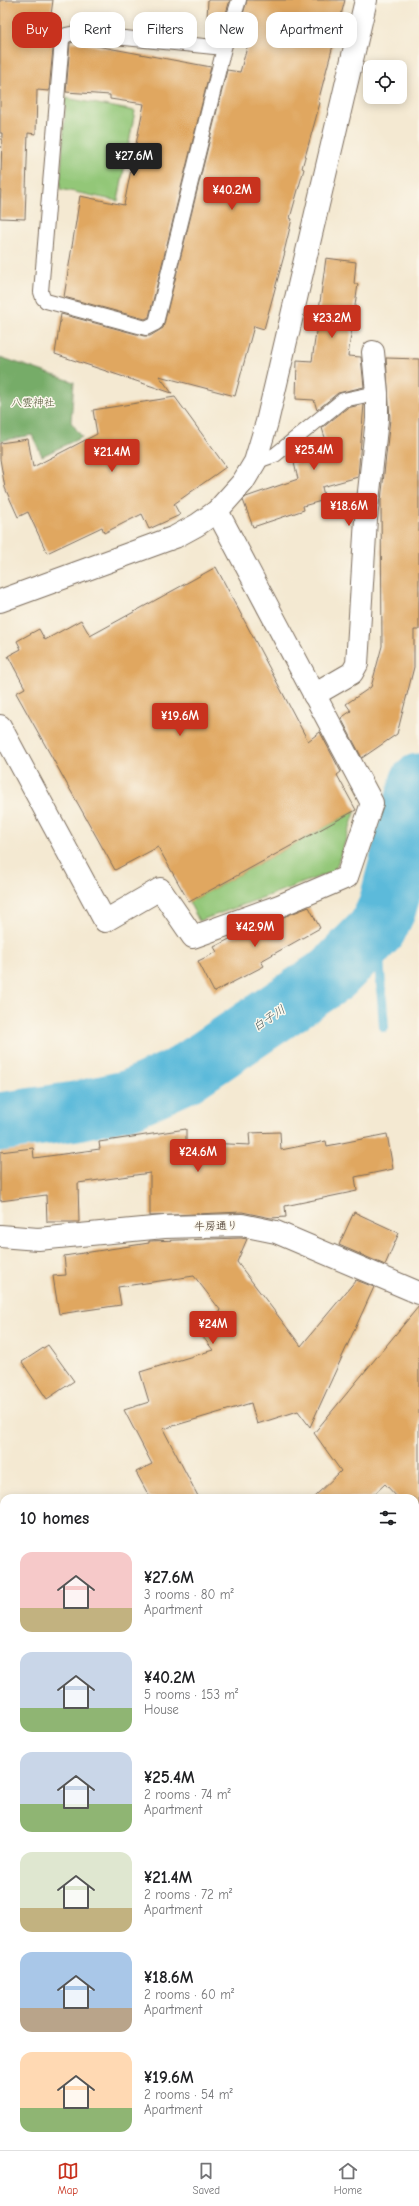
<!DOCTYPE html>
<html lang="en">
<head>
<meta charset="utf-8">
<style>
  body { margin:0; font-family:"Comic Neue","Klee One",sans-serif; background:#f2f2f2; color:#202124; height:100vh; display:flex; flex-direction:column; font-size:15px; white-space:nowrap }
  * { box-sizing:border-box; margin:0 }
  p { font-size:13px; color:#757577 }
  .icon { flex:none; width:22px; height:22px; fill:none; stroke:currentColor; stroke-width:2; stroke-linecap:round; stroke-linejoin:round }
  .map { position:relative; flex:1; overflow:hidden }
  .sheet { position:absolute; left:0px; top:1494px; width:419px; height:656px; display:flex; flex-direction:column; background:#fff; border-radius:12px 12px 0 0; box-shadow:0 2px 10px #0003 }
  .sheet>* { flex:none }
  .banner { position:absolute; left:12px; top:12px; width:395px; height:36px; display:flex; gap:8px }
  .controls { position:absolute; left:363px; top:60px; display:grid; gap:8px }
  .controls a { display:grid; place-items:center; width:44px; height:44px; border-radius:8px; background:#fff; box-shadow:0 2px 10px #0003; font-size:20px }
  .price { position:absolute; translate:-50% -34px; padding:0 9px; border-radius:4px; background:#c8321e; color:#fff; font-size:13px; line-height:26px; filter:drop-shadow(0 1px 2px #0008) }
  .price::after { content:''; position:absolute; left:50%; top:24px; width:12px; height:9px; margin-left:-6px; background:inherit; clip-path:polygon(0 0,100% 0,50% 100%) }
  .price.active { background:#222; color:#fff }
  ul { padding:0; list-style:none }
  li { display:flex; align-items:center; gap:12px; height:100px; padding:0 20px }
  li span { display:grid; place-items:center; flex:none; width:112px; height:80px; border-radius:12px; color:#555 }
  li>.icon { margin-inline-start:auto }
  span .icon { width:48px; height:48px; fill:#fffc; stroke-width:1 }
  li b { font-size:17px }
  h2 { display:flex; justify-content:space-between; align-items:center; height:48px; padding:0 20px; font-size:17px }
  .tag { padding:0 14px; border-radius:12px; background:#fff; box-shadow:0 2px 10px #0003; font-size:14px; line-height:36px }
  .tag.active { background:#c8321e; color:#fff }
  .dock { display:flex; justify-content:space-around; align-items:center; height:56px; border-top:1px solid #e0e0e0; background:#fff; font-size:11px; color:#757577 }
  .dock a { display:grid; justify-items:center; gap:2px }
  .dock .active { color:#c8321e }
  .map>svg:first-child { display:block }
  .green { fill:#93c778; stroke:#67784b }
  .forest { fill:#76ac68; stroke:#586b43 }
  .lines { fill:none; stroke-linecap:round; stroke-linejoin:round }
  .stream { stroke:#5cbada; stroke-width:10 }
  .river { stroke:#5cbada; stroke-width:59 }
  .building { fill:#e0a761 }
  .lane-casing { stroke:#7c6d5d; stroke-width:16 }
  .street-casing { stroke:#7c6d5d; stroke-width:24 }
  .secondary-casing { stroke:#7c6d5d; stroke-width:24 }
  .lane { stroke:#fff; stroke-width:14 }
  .street { stroke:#fff; stroke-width:22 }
  .secondary { stroke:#fff; stroke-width:22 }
  .labels { text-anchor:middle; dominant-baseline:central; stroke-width:3; stroke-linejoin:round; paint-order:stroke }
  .park-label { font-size:11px; fill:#555939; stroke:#fbf7ec }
  .street-label { font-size:11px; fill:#3b2a1e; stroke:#fbf7ec }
  .water-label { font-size:12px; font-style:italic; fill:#475c60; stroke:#fbf7ec }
</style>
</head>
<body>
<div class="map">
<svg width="419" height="2150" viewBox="0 0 419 2150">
  <rect width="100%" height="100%" fill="#fbf7ec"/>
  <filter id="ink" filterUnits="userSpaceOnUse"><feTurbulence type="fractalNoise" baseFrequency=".025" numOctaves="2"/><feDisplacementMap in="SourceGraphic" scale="8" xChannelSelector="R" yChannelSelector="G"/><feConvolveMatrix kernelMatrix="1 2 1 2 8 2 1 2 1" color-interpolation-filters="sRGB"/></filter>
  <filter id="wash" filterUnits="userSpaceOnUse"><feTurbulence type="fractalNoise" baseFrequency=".012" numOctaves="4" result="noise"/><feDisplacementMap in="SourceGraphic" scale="16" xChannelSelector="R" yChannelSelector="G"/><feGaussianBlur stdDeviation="0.9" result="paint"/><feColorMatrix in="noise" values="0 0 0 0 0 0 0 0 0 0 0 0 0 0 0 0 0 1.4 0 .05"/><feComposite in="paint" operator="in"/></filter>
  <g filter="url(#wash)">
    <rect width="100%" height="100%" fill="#f4e9d2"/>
    <!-- green -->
    <g class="green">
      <polygon points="66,98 135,111 118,201 60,189"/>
      <polygon points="356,810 335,871 199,921 189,902"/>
    </g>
    <!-- forest -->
    <polygon class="forest" points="0,357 74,382 71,422 82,437 42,456 32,435 0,441"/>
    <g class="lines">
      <!-- stream -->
      <polyline class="stream" points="377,929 384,1027"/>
      <!-- river -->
      <polyline class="river" points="0,1122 76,1111 130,1099 185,1074 333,974 377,929 387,908 419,783"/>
    </g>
    <g id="blocks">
      <!-- building -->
      <g class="building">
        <polygon points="0,0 53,0 48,37 54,38 49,91 37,90 36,134 28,133 25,219 0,218 2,133 0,133"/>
        <polygon points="208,0 230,0 224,20 207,18"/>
        <polygon points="247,0 345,0 318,102 320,103 302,168 304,169 290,218 292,219 284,252 285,252 264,329 254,326 235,396 159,376 172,393 55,354 61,314 144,336 150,336 163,328 227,70 240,72 254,23 241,21"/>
        <polygon points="75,42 211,67 149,317 145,319 64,297 80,196 124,205 144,104 110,99 110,95 66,92 70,43"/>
        <polygon points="326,258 356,262 354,284 358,284 348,356 361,357 364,387 338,393 317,410 314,400 296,399 297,360 312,361"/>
        <polygon points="386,358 419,359 419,630 414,630 414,667 397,734 362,758 341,718 351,711 346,704 371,687 382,646 381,501 390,419"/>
        <polygon points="175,397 226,467 174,504 180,515 149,529 142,514 104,533 102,527 47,553 28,512 18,517 5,488 0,459 0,443 28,439 33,467 97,434 93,410"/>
        <polygon points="364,404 358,477 322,487 325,500 303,506 304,510 253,527 243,500 246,497 298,479 294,463 306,460 304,455 313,452 312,448 327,444 322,428 347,408"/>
        <polygon points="216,567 308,741 320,732 341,772 337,775 356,810 189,902 158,847 115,870 16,693 25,688 8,656 21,649 17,641 39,629 45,640 81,620 90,636"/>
        <polygon points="309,907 320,928 261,961 264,966 214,992 198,961 217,952 214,947 241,933"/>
        <polygon points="186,1129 186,1142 250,1145 249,1133 280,1132 281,1150 326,1141 327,1146 387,1134 393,1169 355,1177 357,1191 285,1206 286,1217 271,1218 242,1212 150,1216 150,1173 78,1183 79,1222 47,1222 46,1195 0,1201 0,1152 33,1148 34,1158 100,1149 99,1142"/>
        <polygon points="354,1212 399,1233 385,1265 339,1245"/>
        <polygon points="241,1238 247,1239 237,1262 301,1346 356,1280 374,1287 310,1427 298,1411 257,1424 251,1403 163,1429 199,1498 150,1498 136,1472 152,1464 124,1410 149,1402 140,1372 213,1350 197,1329 221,1311 194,1276 118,1287 121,1305 59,1314 53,1276 66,1275 64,1256 149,1243 149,1241"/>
        <polygon points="419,1306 419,1506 415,1506 415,1498 398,1498 385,1484 370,1498 313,1498 341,1471 314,1433"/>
        <polygon points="48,1345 74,1381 47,1399 22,1362"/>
      </g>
    </g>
  </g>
  <g filter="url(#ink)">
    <use href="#blocks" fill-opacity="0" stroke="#7c6d5d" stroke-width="1"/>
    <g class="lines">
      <defs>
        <g id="lane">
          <polyline points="224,48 75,33 66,35 62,40 41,292 43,298 46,301 146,328 156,323 224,48 239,0"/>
          <polyline points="255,462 275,455 343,400 377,393"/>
          <polyline points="415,1728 419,1728"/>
          <polyline points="0,2082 4,2082"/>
          <polyline points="122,2146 122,2150"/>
        </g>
        <g id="street">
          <polyline points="0,601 175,537 197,525 217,511 243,482 255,462 267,422 366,0"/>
          <polyline points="314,695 352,673 357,664 366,519 377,419 377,393 373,352"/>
          <polyline points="0,726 105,921 160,889 193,937 279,906 347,877 372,803 217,511"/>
          <polyline points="0,1236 38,1239 164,1227 242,1225 276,1232 419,1293"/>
          <polyline points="415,1519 419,1518"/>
          <polyline points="0,1639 4,1639"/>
          <polyline points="156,2150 168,2146"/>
        </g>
        <g id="secondary">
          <polyline points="415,2037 419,2031"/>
          <polyline points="338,2150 342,2146"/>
        </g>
      </defs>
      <!-- lane casing -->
      <use href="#lane" class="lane-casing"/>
      <!-- street casing -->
      <use href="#street" class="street-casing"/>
      <!-- secondary casing -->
      <use href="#secondary" class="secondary-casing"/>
      <!-- lane -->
      <use href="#lane" class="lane"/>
      <!-- street -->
      <use href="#street" class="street"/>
      <!-- secondary -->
      <use href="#secondary" class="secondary"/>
    </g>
  </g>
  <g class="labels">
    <!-- park labels -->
    <g class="park-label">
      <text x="33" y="402">八雲神社</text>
    </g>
    <!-- street labels -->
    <g class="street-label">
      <text transform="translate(216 1226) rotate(-1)">牛房通り</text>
    </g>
    <!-- water labels -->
    <g class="water-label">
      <text transform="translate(269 1018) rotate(-34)">白子川</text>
    </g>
  </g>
</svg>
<div class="controls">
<a><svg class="icon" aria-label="locate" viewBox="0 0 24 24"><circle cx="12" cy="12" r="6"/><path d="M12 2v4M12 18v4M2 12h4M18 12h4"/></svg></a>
</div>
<b class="price active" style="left:134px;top:177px">¥27.6M</b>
<b class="price" style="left:232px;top:211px">¥40.2M</b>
<b class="price" style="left:332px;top:339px">¥23.2M</b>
<b class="price" style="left:314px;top:471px">¥25.4M</b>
<b class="price" style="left:112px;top:473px">¥21.4M</b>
<b class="price" style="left:349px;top:527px">¥18.6M</b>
<b class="price" style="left:180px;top:737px">¥19.6M</b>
<b class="price" style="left:255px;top:948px">¥42.9M</b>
<b class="price" style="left:198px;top:1173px">¥24.6M</b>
<b class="price" style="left:213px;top:1345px">¥24M</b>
<div class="banner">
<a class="tag active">Buy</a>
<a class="tag">Rent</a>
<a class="tag">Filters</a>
<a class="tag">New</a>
<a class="tag">Apartment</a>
</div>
<section class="sheet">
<h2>10 homes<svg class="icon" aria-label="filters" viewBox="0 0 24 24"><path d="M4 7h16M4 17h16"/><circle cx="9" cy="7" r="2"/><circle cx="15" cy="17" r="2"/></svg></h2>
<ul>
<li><span style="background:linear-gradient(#f6c9c9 70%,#c2b280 0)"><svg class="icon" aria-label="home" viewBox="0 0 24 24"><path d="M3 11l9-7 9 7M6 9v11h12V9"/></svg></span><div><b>¥27.6M</b><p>3 rooms · 80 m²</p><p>Apartment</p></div></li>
<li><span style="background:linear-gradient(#c9d6e8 70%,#8fb573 0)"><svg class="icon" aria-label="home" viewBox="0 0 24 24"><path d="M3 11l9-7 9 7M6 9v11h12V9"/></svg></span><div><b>¥40.2M</b><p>5 rooms · 153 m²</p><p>House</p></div></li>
<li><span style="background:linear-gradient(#c9d6e8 65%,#8fb573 0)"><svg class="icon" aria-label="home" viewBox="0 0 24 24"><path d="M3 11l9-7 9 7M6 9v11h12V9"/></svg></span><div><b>¥25.4M</b><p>2 rooms · 74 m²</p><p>Apartment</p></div></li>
<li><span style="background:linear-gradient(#dfe7d0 70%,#c2b280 0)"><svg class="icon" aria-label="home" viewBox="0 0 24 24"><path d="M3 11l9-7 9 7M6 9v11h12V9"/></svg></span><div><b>¥21.4M</b><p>2 rooms · 72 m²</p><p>Apartment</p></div></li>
<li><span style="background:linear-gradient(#a9c7e8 70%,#b9a48a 0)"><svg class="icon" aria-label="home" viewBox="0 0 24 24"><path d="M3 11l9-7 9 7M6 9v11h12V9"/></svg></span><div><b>¥18.6M</b><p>2 rooms · 60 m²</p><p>Apartment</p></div></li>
<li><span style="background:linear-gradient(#ffd9b3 70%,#8fb573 0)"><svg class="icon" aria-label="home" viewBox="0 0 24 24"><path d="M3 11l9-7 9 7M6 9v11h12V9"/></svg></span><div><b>¥19.6M</b><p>2 rooms · 54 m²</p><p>Apartment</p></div></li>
</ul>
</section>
</div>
<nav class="dock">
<a class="active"><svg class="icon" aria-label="map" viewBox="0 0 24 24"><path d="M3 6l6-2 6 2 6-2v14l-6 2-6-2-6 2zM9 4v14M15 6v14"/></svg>Map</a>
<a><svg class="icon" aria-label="saved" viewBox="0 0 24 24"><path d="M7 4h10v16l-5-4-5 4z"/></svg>Saved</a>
<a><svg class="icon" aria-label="home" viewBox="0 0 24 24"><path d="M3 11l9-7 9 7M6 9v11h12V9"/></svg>Home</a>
</nav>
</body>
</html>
